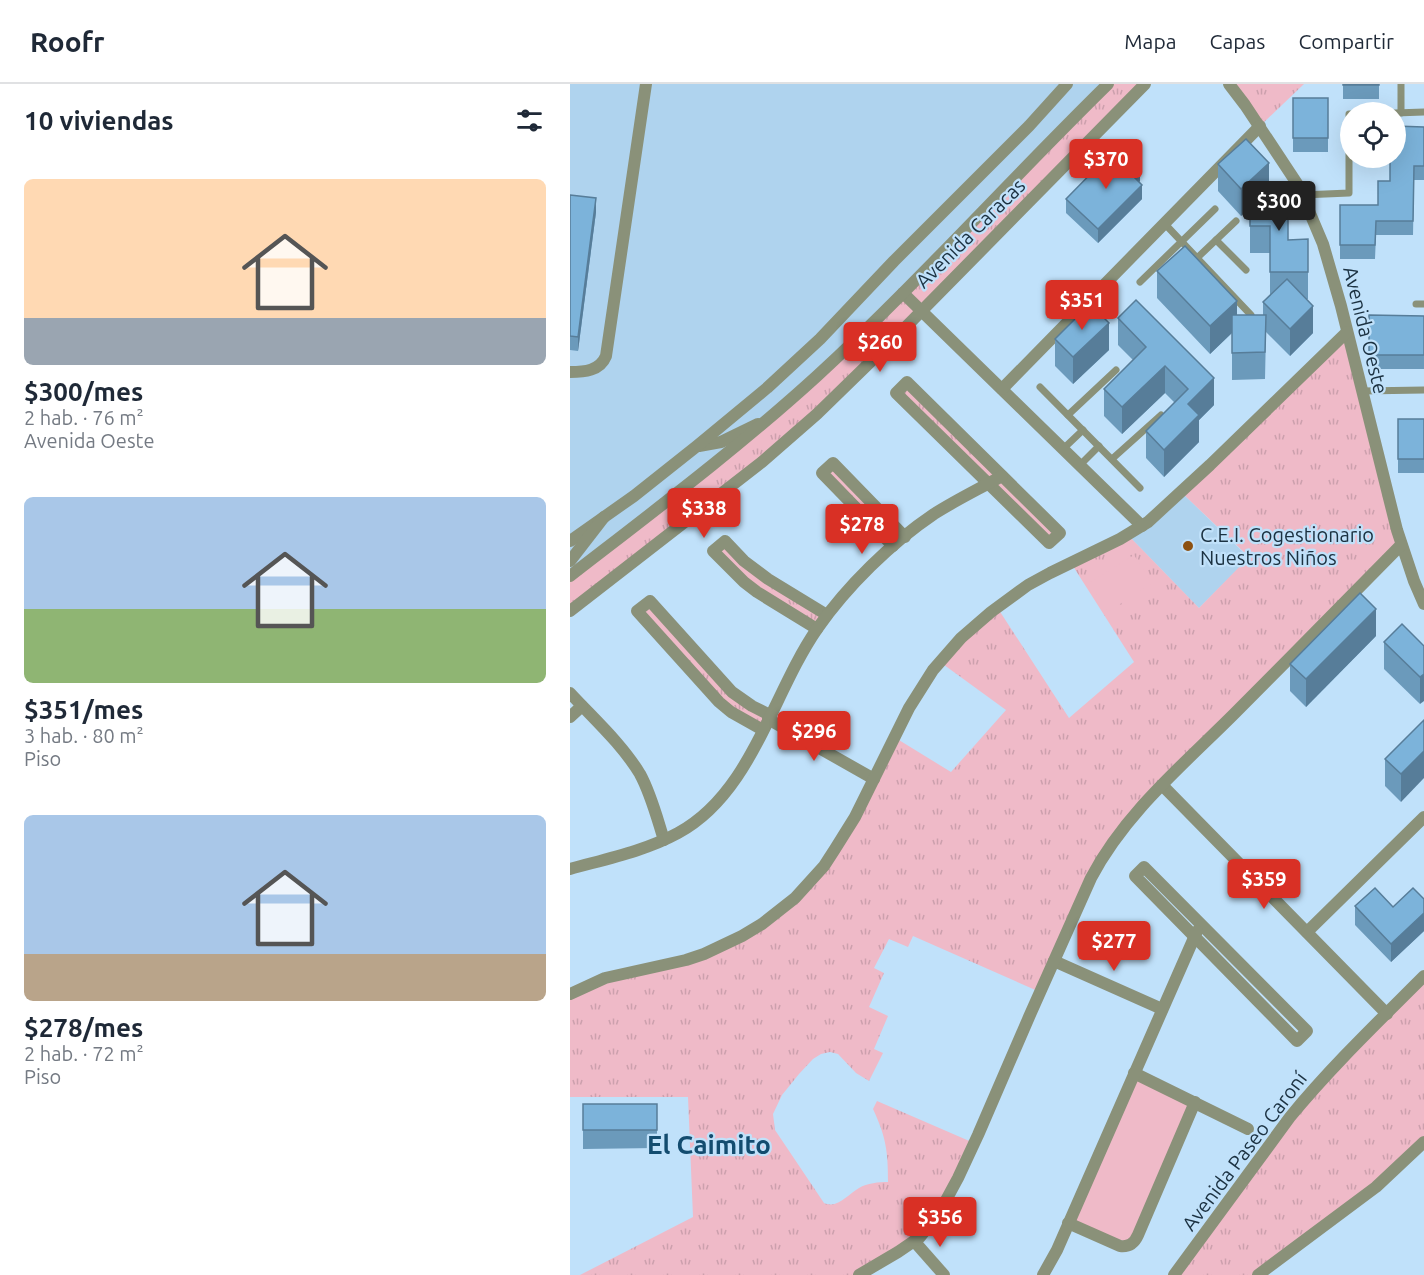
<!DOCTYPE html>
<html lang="es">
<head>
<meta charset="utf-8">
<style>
  body { margin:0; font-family:Ubuntu,sans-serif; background:#f6f6f7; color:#1f2937; height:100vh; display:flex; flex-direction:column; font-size:22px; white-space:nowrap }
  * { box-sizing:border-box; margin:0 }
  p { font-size:20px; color:#747a83 }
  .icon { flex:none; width:33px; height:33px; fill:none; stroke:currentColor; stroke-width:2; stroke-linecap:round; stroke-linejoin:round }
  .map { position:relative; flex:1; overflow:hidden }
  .panel { display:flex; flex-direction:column; background:#fff; width:570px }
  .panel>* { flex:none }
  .fabs { position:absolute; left:770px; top:18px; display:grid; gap:12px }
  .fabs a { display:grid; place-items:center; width:66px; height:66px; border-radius:50%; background:#fff; box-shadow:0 6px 24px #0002; font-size:30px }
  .price { position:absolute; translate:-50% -51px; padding:0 14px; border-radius:6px; background:#d93025; color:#fff; font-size:20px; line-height:39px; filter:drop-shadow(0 2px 3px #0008) }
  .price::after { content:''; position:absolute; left:50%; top:36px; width:18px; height:14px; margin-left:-9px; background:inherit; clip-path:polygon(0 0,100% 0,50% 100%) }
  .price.on { background:#222; color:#fff }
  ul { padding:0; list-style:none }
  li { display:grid; align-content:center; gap:12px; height:318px; padding:0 24px }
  li span { display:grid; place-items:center; height:186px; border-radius:9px; color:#555 }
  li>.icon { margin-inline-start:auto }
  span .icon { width:108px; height:108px; fill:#fffc; stroke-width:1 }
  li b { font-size:26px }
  h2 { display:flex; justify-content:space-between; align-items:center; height:72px; padding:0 24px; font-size:26px }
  header { display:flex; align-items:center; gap:36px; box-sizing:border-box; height:84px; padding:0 30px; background:#fff; border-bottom:2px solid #e0e1e3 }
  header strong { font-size:28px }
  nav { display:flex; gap:33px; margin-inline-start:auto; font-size:21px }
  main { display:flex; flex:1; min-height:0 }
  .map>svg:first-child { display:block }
  .built { fill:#afd3ee }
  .grass { fill:url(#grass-tufts) }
  .park { fill:#efbac8 }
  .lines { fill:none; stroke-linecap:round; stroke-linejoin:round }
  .service { stroke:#8a9179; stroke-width:7 }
  .minor { stroke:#8a9179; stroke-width:12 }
  .tertiary { stroke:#8a9179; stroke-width:12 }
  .wall { fill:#6b9abb }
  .shaded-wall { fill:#577d99 }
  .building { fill:#7cb3da; stroke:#577d99; stroke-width:1.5 }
  .poi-dot { fill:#8d5111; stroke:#c0e1fa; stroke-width:2 }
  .labels { text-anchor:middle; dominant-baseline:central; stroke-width:4.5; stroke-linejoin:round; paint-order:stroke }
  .street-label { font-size:20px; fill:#1b3141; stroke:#c0e1fa }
  .poi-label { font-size:20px; fill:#1b3141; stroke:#c0e1fa; text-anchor:start }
  .district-label { font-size:26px; font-weight:bold; fill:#134c6f; stroke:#c0e1fa }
</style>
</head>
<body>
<header>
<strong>Roofr</strong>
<nav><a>Mapa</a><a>Capas</a><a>Compartir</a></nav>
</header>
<main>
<section class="panel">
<h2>10 viviendas<svg class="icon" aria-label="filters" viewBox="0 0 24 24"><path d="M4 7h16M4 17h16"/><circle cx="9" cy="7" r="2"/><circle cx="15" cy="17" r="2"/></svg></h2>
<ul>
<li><span style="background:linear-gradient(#ffd9b3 75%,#9aa5b1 0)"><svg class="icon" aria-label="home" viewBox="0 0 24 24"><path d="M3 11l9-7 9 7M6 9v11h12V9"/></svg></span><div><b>$300/mes</b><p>2 hab. · 76 m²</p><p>Avenida Oeste</p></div></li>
<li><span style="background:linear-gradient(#a9c7e8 60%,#8fb573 0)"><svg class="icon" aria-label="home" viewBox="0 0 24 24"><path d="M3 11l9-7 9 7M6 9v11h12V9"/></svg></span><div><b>$351/mes</b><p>3 hab. · 80 m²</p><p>Piso</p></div></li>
<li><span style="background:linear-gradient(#a9c7e8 75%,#b9a48a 0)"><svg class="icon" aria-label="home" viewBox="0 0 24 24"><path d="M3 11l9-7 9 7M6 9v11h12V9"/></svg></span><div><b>$278/mes</b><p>2 hab. · 72 m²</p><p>Piso</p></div></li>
</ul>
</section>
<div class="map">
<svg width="854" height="1191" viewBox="0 0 854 1191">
  <defs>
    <pattern id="grass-tufts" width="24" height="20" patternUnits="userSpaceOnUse" patternTransform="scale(1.5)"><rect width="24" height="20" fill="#efbac8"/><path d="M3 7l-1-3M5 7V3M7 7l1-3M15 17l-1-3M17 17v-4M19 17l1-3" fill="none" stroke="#cca0ad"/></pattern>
  </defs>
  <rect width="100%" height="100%" fill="#c0e1fa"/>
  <!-- built -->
  <g class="built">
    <polygon points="0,0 537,0 246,292 0,492"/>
    <polygon points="611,408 679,474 629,524 558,451"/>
  </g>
  <!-- grass -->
  <g class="grass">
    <polygon points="537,0 575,0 247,330 0,527 0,492 246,292"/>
    <polygon points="659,0 734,0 690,42"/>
    <path d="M777,248L831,461L552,745L470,908L343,852L338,863L319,855L304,884L314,889L299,923L318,932L304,965L313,969L299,997L286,989L268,970L260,968L251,970L243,975L229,990L212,1011L203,1030L205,1046L254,1119C268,1125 278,1110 289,1104C297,1099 309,1098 318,1098C318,1067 316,1053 303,1025L307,1017L404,1059L358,1145L289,1191H10L123,1133L118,1013H0V910L99,881L172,852L254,782L324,653L381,688L436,626L370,578L427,523L499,634L564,578L501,479L558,451L629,524L679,473L611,408Z"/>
    <polygon points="337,298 490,449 479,459 326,309"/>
    <polygon points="263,379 335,453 323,462 252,389"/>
    <polygon points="155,457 257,531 247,545 187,508 143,467"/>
    <polygon points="80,517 154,600 200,631 193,646 173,636 67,527"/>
    <polygon points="854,892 854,1058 688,1191 604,1191 720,1033"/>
  </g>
  <!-- park -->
  <g class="park">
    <polygon points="564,471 582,499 538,528 519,499"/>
    <polygon points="564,989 625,1018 563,1160 498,1139"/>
  </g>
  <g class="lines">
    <!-- service -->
    <g class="service">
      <polyline points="831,0 831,29"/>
      <polyline points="825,29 854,28"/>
      <polyline points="732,111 779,109 779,30 780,30"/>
      <polyline points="594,139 681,231"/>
      <polyline points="646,156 676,186"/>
      <polyline points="627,174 666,137"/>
      <polyline points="570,198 645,125"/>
      <polyline points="846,220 854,220"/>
      <polyline points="470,303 570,404"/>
      <polyline points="792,307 854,306"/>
      <polyline points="498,331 546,286"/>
      <polyline points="493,365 513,346"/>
      <polyline points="542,375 591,331"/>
      <polyline points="510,381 529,362"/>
    </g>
    <!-- minor -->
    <g class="minor">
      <polyline points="659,0 675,21 728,101 753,160 771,222 827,446 844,497 854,520"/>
      <polyline points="333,209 572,442"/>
      <path d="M0,288C14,288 30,287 36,272L76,0"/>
      <polygon points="337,298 490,449 479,459 326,309"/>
      <polyline points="432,305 690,42"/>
      <polyline points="129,362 151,358 188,340"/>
      <polyline points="0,457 64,412 127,362 197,304 250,255 324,177 459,42 497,0"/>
      <polyline points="323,462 252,389 263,379 335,453"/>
      <polyline points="247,545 187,508 174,498 143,467 155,457 174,477 198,495 257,531"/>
      <path d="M0,609C24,635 52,660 70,690C81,710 87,734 94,756"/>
      <polyline points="0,633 12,622"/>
      <polyline points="198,635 304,695"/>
      <polyline points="193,646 161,628 149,618 67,527 80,517 162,608 182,622 200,631"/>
      <polyline points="592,701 817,930"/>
      <polygon points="574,783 737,947 727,957 565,792"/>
      <path d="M0,785C36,775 75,767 108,749C182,709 202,610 247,545C277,502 321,459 364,430C386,416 409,405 432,392"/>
      <polyline points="737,848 854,733"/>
      <polyline points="484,877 592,925"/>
      <polyline points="0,910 35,894 116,876 134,870 172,852 192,840 225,814 254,782 265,765 285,733 339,624 363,586 391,554 421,528 458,501 480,489 550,455 578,438 640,381 777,248"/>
      <polyline points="564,989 678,1045"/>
      <path d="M498,1139L550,1162C559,1163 564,1160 568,1151L625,1018"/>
      <polyline points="344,1157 374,1191"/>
      <path d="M289,1191L328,1168L350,1153L368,1131L388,1094L408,1051L459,933L521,794C555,729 613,681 664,630C720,574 776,517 831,461"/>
      <polyline points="473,1191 487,1166 627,847"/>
    </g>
    <!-- tertiary -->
    <g class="tertiary">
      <polyline points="0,477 34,433"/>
      <path d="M0,492C84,427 168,364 247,292C348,199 440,96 538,0"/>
      <polyline points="0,527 192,378 247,330 324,255 575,0"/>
      <path d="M604,1191L720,1033C761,983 808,938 854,892"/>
      <polyline points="688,1191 806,1103 854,1058"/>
    </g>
  </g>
  <!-- wall -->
  <g class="wall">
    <rect x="773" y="0" width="36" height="15"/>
    <rect x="723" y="14" width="35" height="54"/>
    <polygon points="854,43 854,96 844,96 843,151 806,151 805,175 770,175 770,121 808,121 820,97"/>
    <polygon points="648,80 699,106 696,109 718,156 738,155 738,215 737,215 743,249 720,272 696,248 695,295 662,296 662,249 640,270 587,214 587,187 667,231 693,231 693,218 700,212 700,169 680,169 680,124 671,132 648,107"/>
    <polygon points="570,97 569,98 572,115 528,159 496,129 496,115"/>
    <polygon points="0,111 26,128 8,267 0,266"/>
    <polygon points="799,231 854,232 854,285 799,285"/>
    <polygon points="548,234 644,321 629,336 629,358 594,393 576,374 576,347 605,319 595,309 552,350 534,332 534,305 563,276 548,261"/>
    <polygon points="485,255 539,266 503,300 485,282"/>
    <rect x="828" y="335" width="26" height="54"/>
    <polygon points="806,552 736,623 720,607 720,580"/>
    <polygon points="814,558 854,562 850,620 814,585"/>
    <polygon points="854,636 831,718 815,702 815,675"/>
    <polygon points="854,815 854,847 821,878 785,841 785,822 823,823"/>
    <polygon points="13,1020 87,1020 87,1064 13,1065"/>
  </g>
  <!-- shaded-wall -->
  <g class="shaded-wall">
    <polygon points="699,79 699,106 671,132 671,105"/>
    <polygon points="570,82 570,97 562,105 562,91"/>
    <polygon points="572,101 572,115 528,159 528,145"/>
    <polygon points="26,114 26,128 8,267 8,253"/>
    <polygon points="667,217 667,244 640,270 640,242"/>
    <polygon points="743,222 743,249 720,272 720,245"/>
    <polygon points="539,239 539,266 503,300 503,273"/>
    <polygon points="595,282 595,309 552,350 552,323"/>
    <polygon points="644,294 644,321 629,336 629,358 594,393 594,366 618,320"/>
    <polygon points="806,525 806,552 736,623 736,595"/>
    <polygon points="854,590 854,617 850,620 850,593"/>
    <polygon points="854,667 854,694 831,718 831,690"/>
    <polygon points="854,829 854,847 821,878 821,860"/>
  </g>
  <!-- building -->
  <g class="building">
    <rect x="773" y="0" width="36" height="1"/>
    <rect x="723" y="14" width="35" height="40"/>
    <polygon points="825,42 854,43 854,82 844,82 843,137 806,137 805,161 770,161 770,121 808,121 808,97 820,97 820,74 825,74"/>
    <polygon points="676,55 699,79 671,105 648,80"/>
    <polygon points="541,69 552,81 560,73 570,82 562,91 572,101 528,145 496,115"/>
    <polygon points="680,109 718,109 718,156 738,155 738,188 700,188 700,142 680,142"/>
    <polygon points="0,111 26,114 8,253 0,252"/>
    <polygon points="615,162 667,217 640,242 587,187"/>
    <polygon points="717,195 743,222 720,245 693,218"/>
    <polygon points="566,216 644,294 618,320 629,331 594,366 576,347 618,305 595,282 552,323 534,305 576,263 548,234"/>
    <polygon points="520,220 539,239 503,273 485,255"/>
    <polygon points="662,231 696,231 695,268 662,269"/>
    <polygon points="799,231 854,232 854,271 799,271"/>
    <rect x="828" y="335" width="26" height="40"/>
    <polygon points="790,509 806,525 736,595 720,580"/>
    <polygon points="832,540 854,562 854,590 850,593 814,558"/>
    <polygon points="854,636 854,667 831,690 815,675"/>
    <polygon points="805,804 823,823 843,804 854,815 854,829 821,860 785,822"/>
    <rect x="13" y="1020" width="74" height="26"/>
  </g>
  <!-- markers -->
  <circle class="poi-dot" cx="618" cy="462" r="6"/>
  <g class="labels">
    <!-- street labels -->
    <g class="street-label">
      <text transform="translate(400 149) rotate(-45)">Avenida Caracas</text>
      <text transform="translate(796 246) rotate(76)">Avenida Oeste</text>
      <text transform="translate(674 1067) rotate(-53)">Avenida Paseo Caroní</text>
    </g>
    <!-- poi labels -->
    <g class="poi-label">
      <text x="630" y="450">C.E.I. Cogestionario<tspan x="630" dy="23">Nuestros Niños</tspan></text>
    </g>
    <!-- district labels -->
    <g class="district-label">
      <text x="139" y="1060">El Caimito</text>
    </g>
  </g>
</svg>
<div class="fabs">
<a><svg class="icon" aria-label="locate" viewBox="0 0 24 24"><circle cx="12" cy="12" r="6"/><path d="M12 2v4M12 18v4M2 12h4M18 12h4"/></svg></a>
</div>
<b class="price" style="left:536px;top:106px">$370</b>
<b class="price on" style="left:709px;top:148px">$300</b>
<b class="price" style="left:512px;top:247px">$351</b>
<b class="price" style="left:310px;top:289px">$260</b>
<b class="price" style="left:134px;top:455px">$338</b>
<b class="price" style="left:292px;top:471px">$278</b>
<b class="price" style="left:244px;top:678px">$296</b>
<b class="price" style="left:694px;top:826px">$359</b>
<b class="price" style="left:544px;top:888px">$277</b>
<b class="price" style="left:370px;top:1164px">$356</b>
</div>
</main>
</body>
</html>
